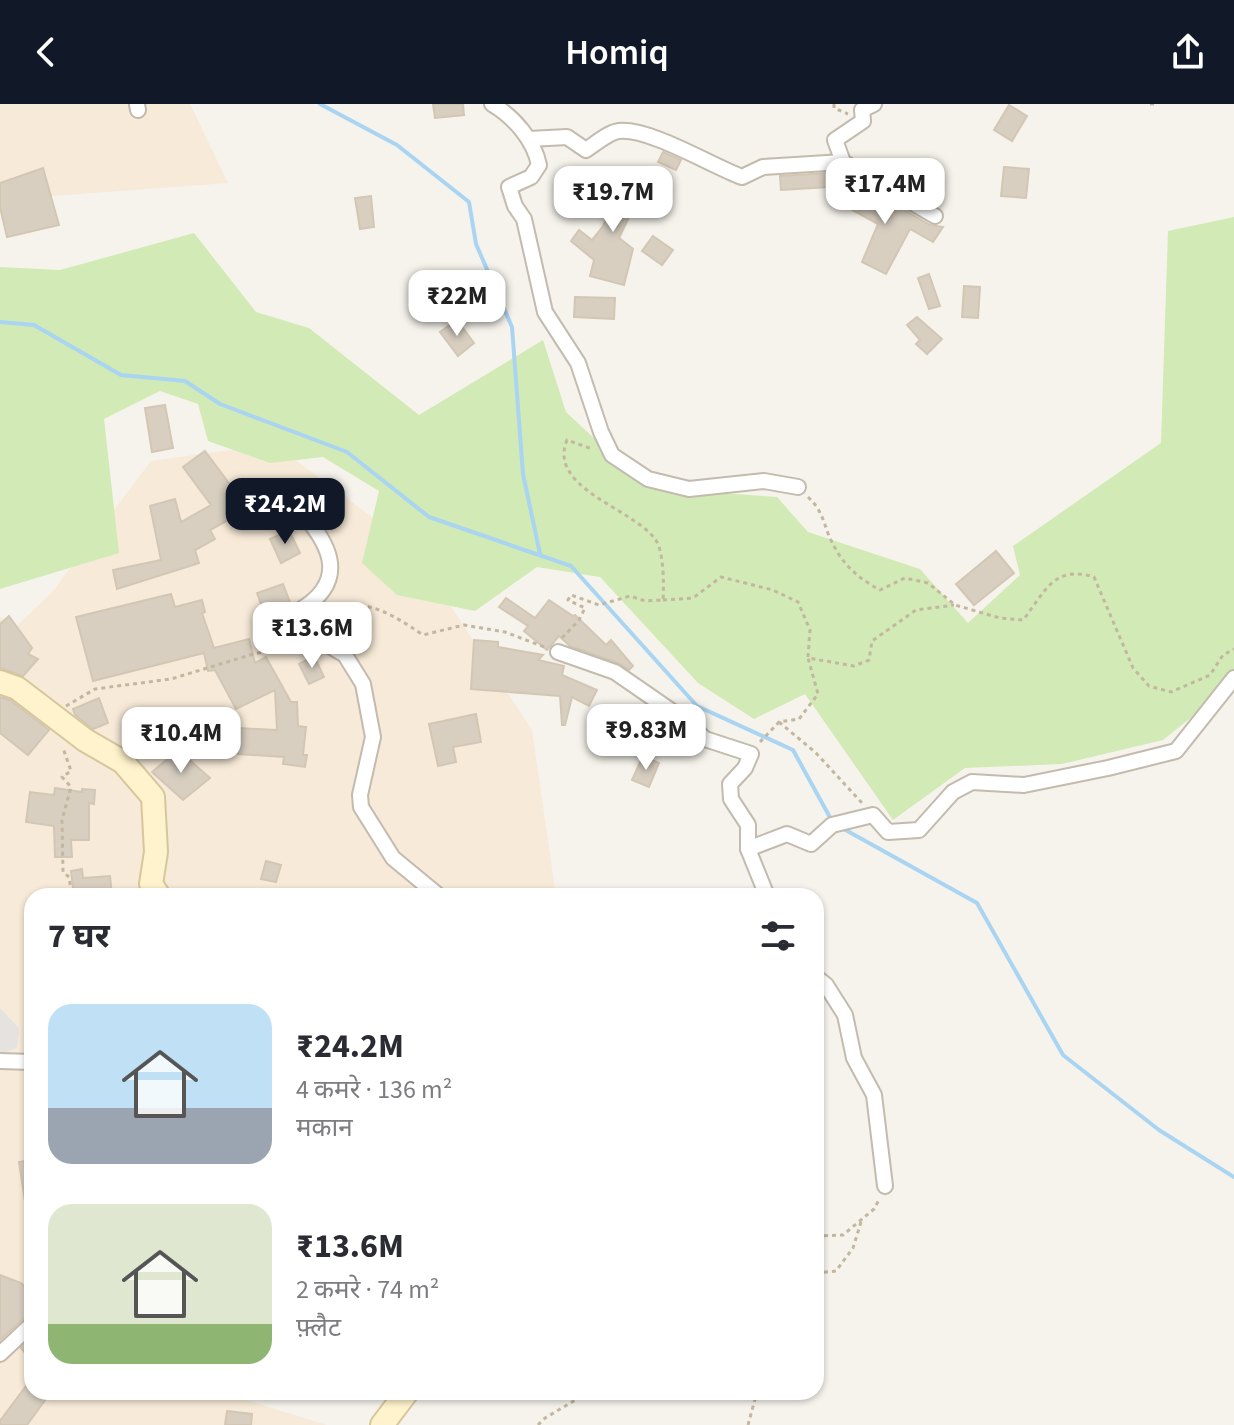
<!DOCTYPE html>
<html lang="hi">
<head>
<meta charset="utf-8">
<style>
  body { margin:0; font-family:"Source Sans 3","Noto Sans Devanagari",sans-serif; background:#f2f2f3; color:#2b2b33; height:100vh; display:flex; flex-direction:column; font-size:30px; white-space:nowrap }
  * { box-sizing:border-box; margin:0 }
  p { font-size:26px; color:#7c7c81 }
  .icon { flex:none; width:44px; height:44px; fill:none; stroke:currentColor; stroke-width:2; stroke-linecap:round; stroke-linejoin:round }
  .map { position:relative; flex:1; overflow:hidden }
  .sheet { position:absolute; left:24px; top:784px; width:800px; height:512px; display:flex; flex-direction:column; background:#fff; border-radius:24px; box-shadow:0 2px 6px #0004 }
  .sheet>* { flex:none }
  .price { position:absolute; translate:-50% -68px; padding:0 18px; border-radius:16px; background:#fff; color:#222; font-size:26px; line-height:52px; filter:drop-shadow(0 2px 4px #0008) }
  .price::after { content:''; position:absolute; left:50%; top:48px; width:24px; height:18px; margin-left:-12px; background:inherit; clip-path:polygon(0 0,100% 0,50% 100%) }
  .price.selected { background:#111827; color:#fff }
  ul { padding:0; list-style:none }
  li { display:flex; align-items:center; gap:24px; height:200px; padding:0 24px }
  li span { display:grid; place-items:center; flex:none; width:224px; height:160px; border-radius:24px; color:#555 }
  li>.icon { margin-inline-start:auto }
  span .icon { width:96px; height:96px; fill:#fffc; stroke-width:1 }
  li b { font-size:34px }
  h2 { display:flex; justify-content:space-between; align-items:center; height:96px; padding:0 24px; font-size:34px }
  header { display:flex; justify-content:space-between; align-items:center; height:104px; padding:0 24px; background:#111827; color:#fff; font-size:36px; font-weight:600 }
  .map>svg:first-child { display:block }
  .commercial { fill:#f7ead8 }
  .green { fill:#d2eab5 }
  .parking { fill:#e5e3e0 }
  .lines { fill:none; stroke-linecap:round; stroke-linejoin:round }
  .stream { stroke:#a9d4f2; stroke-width:4 }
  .building { fill:#d8cfc1; stroke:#d3c7b4; stroke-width:2 }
  .street-casing { stroke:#c2bbae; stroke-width:18 }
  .secondary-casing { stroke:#d6c79b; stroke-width:26 }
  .path { stroke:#c4b79f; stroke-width:3; stroke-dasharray:4 4; stroke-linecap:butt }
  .street { stroke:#fff; stroke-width:14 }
  .secondary { stroke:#fff3cd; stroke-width:22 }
</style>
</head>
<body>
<header><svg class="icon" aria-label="back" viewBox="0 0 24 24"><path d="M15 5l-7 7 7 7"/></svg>Homiq<svg class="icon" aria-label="share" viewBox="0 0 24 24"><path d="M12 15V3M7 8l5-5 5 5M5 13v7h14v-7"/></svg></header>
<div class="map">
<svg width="1234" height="1321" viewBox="0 0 1234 1321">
  <rect width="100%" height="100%" fill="#f6f3ec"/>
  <!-- commercial -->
  <g class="commercial">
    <polygon points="0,0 190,0 228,79 0,96"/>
    <polygon points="274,340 412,443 532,626 556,792 32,792 32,1288 220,1288 327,1321 0,1321 0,513 17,522 53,487 151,357"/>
  </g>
  <!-- green -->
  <polygon class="green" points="1234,113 1234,579 1163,636 1062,660 965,664 893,716 805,590 754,615 698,579 600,473 537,463 475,507 397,491 362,459 379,387 323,353 270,359 208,337 198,300 160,287 104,315 119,449 0,485 0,163 60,166 194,129 256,208 309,224 419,311 543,236 566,308 647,384 777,393 808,428 920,465 968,519 1020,471 1013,442 1161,339 1168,127"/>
  <!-- parking -->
  <polygon class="parking" points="0,904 19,924 17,944 0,950"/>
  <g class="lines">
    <!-- stream -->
    <g class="stream">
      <polyline points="320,0 397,41 469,98 476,140 512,223 523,370 540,450"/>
      <polyline points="0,218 34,221 121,271 185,277 220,300 347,348 429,413 571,462 697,602 793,646 832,717"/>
      <polyline points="842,724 977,799 1063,951 1159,1026 1234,1073"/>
    </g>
  </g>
  <!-- building -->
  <g class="building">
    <polygon points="433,0 463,0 464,11 435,14"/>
    <polygon points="1009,1 1027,12 1012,37 994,26"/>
    <polygon points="663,48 681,56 676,66 658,58"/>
    <polygon points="1004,63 1029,65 1026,94 1001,92"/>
    <polygon points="43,64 59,121 7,133 0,103 0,79"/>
    <polygon points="828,69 829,83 781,86 780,72"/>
    <polygon points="617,72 646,85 633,112 630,111 619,134 633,145 624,181 590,172 594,156 571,137 579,126 592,136 603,122 612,103 604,99"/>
    <polygon points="848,78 888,99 889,97 930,121 943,123 933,138 910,125 886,170 862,158 878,120 838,98"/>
    <polygon points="371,92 374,123 360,125 355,94"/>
    <polygon points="653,132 673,146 662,161 642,147"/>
    <polygon points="929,170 940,202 929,205 918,174"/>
    <polygon points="964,182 980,183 978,214 962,213"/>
    <polygon points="575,193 615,194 614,215 574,213"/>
    <polygon points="917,213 942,235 927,250 916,240 920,236 907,221"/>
    <polygon points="457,216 474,239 458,252 440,228"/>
    <polygon points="165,301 173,344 152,348 145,304"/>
    <polygon points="205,347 231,382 228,385 241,409 210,426 215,435 195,446 199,459 117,485 113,466 161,456 150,402 175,395 181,418 211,401 183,363"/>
    <polygon points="289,426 300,449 281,459 270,435"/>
    <polygon points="996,447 1014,469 974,501 956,480"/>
    <polygon points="283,480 291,501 265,511 257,489"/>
    <polygon points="171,490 175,503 202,496 205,508 202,509 214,544 249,535 255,559 266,553 291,598 297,598 298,622 306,623 303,651 307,651 305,663 283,660 284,653 238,650 239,624 277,626 275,586 236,605 215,566 208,567 204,549 93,577 76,513"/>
    <polygon points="506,494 535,514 549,496 573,512 575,511 606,541 611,536 633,562 629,566 618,559 570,542 559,532 547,546 524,527 528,522 499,503"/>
    <polygon points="9,512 32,544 28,550 38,555 23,572 0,564 0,520"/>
    <polygon points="474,536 498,538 498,543 543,551 538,556 564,562 562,571 597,586 589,602 572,593 565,621 562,621 560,592 471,585"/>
    <polygon points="314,552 324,573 309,580 299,560"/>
    <polygon points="0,593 10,596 49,626 28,651 0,629"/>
    <polygon points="99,594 108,619 93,625 75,611 73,605"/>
    <polygon points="476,610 481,638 453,643 456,658 438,662 429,620"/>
    <polygon points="178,646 210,674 183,696 152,668"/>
    <polygon points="643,652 659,659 649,683 632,676"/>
    <polygon points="55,684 82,688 82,685 95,686 94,700 89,699 89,736 71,736 72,753 55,753 54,722 26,718 30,688 54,691"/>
    <polygon points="266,757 281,761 276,778 261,775"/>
    <polygon points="82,765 83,774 110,772 112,792 96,792 96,790 74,792 71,767"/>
    <polygon points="32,1056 32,1096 25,1097 19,1058"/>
    <polygon points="0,1171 21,1179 32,1190 32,1210 25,1213 0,1236"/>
    <polygon points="32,1234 32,1257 21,1244"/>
    <polygon points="32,1274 32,1288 51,1288 27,1321 0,1321 0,1317"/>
    <polygon points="227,1307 252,1310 251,1321 225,1321"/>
  </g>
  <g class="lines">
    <defs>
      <g id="street">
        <polyline points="137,0 138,6"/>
        <path d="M492,0C514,13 534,36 539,61L531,73L509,83L515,102L524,115L545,208L578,259L601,328L612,351L648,375L689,385L764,377L798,383"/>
        <path d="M529,35L567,33L586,46C595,40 609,28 619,27C650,24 710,61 742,73L763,63L843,58L835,36L863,17L862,6L874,0"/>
        <polyline points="843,58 935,112"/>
        <path d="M295,401C328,436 352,475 300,506L299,518L318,535L345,551L363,580L373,633L360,691L361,703L393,754L439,792"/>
        <polyline points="558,548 615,568 683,615 705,635 751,650 745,664 730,680 731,695 748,721 748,745 767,792"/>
        <polyline points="748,745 787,730 811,740 832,721 873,711 888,728 919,726 953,688 972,678 1024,681 1108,664 1176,647 1234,574"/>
        <polyline points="816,873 826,881 845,911 854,954 874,991 885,1082"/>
        <polyline points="0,957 32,958"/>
        <polyline points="0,1250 32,1220"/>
      </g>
      <g id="secondary">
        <polyline points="0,578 17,584 85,636 123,658 153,693 156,748 151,780 159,792"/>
        <polyline points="382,1321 407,1288"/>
      </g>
    </defs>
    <!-- street casing -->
    <use href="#street" class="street-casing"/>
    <!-- secondary casing -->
    <use href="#secondary" class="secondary-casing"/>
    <!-- path -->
    <g class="path">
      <polyline points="834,0 834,4 848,10"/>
      <polyline points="1150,0 1154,0"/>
      <path d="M808,393C821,405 823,416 829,432C841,459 856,473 880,486L905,474L928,479L955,501L1000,514L1023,516C1044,490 1053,460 1094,473L1133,564L1149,582L1171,588L1210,571L1223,551L1234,545"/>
      <polyline points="663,496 693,494 721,473 773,486 798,498 810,526 808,553"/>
      <path d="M328,500C370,497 389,508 423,531L464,521L505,528L547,544"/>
      <path d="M562,534L579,516L585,504L568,496L571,491L599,501L630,492L645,497L663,496C664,482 664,446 655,435C632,404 547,384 567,336L592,345"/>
      <polyline points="66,602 95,585 171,575 250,551 301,539"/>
      <polyline points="779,618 816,649 862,699"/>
      <polyline points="760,638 779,618 799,615 818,590 808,554 854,562 869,556 872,537 916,506 954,501"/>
      <polyline points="62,792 71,786 69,773 63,768 62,716 71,683 62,673 71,667 63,644"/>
      <polyline points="816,1132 843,1131 874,1105 880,1094"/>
      <polyline points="816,1169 836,1167 853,1144 861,1118"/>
      <polyline points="538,1321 545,1314 589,1288"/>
      <polyline points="748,1321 757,1288"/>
    </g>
    <!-- street -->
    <use href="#street" class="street"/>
    <!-- secondary -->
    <use href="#secondary" class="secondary"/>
  </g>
</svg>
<b class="price" style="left:885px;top:122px">₹17.4M</b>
<b class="price" style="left:613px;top:130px">₹19.7M</b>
<b class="price" style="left:457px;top:234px">₹22M</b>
<b class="price selected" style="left:285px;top:442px">₹24.2M</b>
<b class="price" style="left:312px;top:566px">₹13.6M</b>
<b class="price" style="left:646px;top:668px">₹9.83M</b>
<b class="price" style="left:181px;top:671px">₹10.4M</b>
<section class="sheet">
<h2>7 घर<svg class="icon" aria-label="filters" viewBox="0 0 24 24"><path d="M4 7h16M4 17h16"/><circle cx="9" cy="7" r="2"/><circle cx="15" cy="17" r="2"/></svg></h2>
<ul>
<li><span style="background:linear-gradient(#bfe0f5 65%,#9aa5b1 0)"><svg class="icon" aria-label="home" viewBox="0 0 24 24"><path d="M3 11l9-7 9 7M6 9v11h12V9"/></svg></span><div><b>₹24.2M</b><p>4 कमरे · 136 m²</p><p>मकान</p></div></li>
<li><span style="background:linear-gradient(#dfe7d0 75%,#8fb573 0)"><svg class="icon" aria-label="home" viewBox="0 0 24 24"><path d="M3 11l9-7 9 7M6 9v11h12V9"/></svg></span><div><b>₹13.6M</b><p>2 कमरे · 74 m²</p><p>फ़्लैट</p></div></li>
</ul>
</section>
</div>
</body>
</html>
